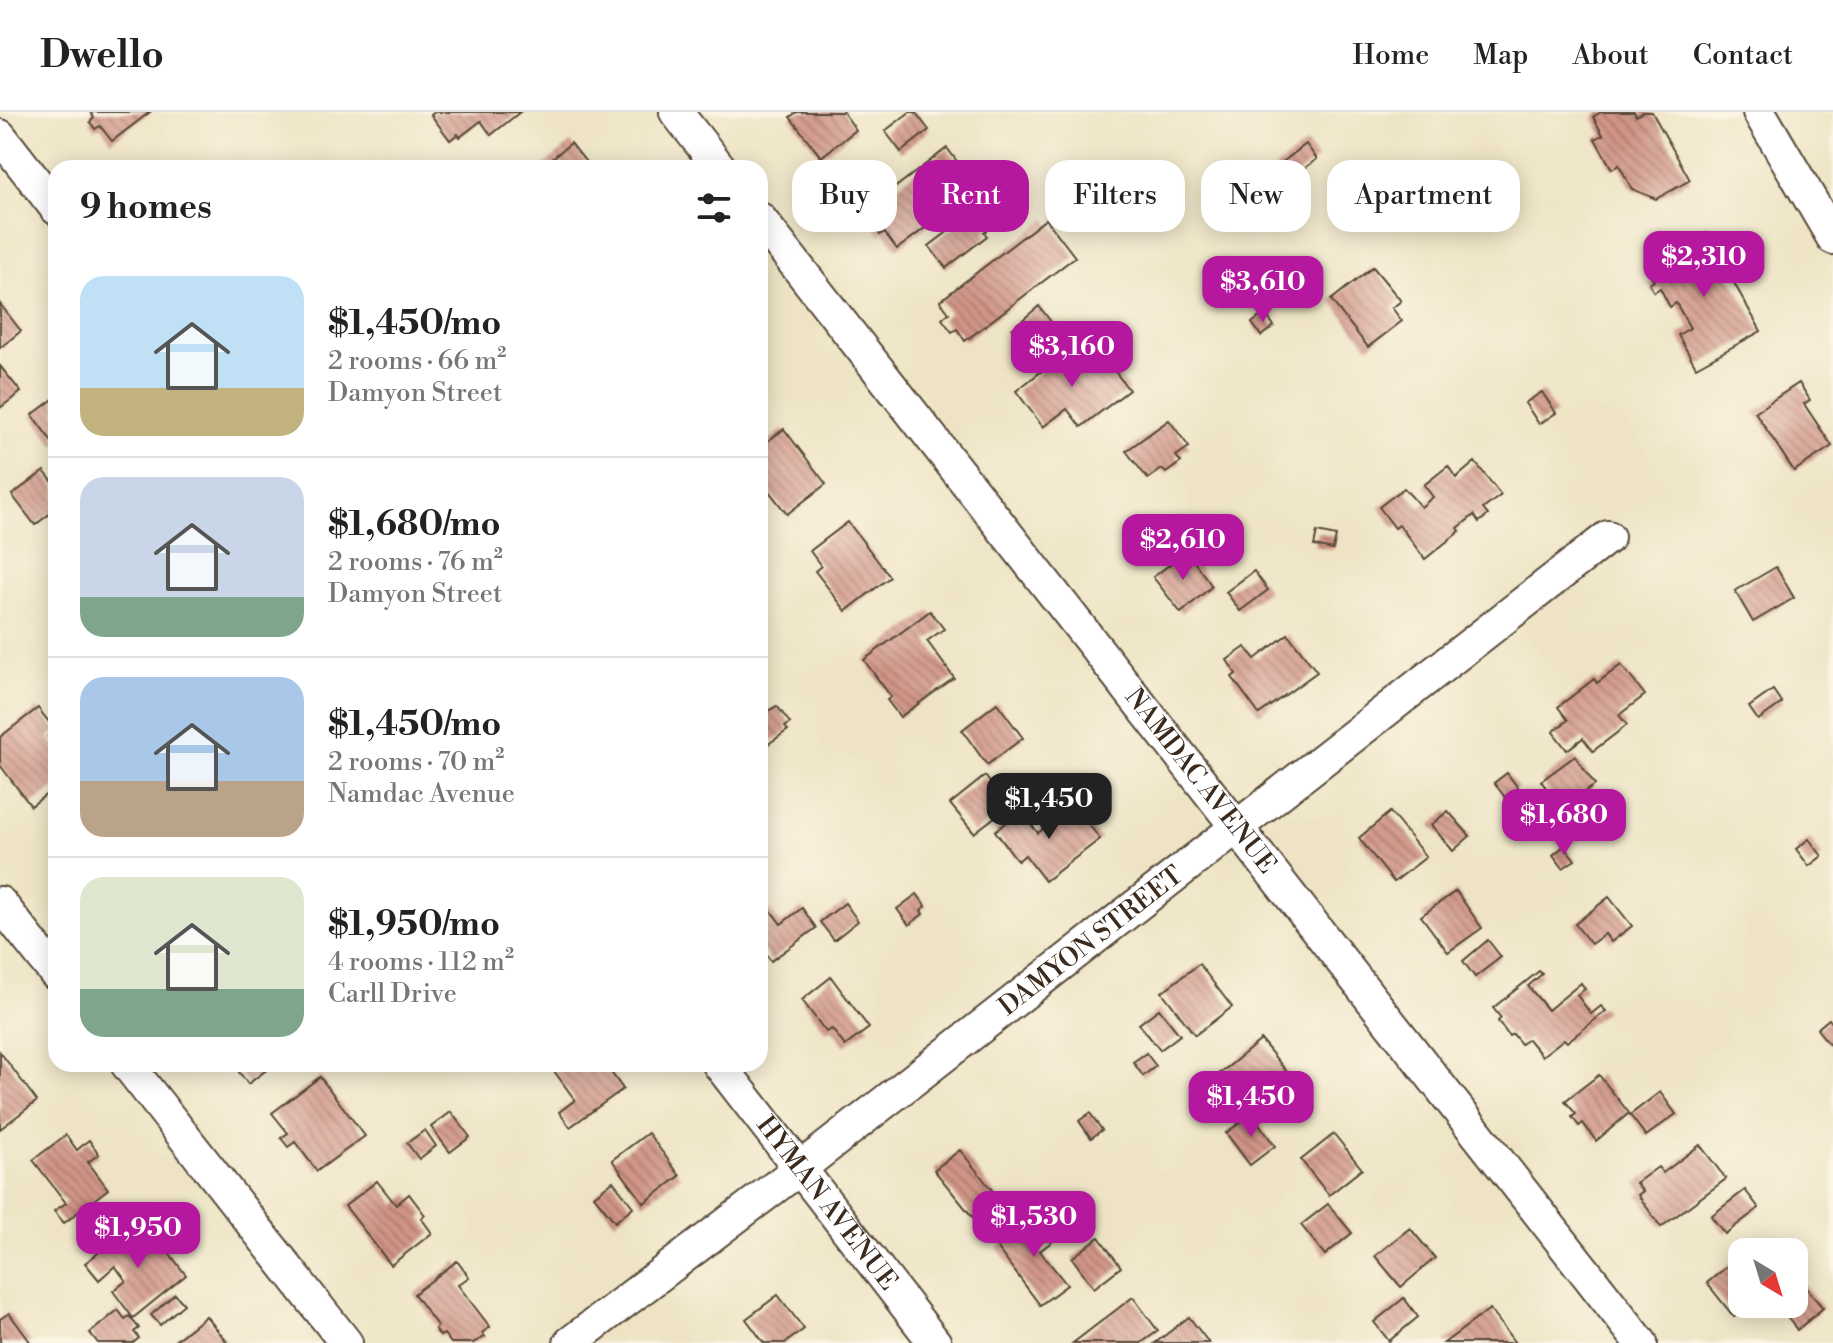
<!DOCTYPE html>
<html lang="en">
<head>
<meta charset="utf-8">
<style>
  body { margin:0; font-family:"Libre Bodoni",serif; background:#f6f6f6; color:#222; height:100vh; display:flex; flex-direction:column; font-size:30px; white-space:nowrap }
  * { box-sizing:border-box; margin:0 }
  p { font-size:26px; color:#767676 }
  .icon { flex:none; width:44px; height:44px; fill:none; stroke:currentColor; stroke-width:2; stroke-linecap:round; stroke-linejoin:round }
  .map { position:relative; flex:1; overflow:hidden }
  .drawer { position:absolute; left:48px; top:48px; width:720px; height:912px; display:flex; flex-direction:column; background:#fff; border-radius:24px; box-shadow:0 4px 20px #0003 }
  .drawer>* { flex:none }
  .guide { position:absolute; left:792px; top:48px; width:760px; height:72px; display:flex; gap:16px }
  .needle { width:52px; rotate:142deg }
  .controls { position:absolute; left:1728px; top:1126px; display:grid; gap:16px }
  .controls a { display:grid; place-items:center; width:80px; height:80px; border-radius:16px; background:#fff; box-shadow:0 4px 20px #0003; font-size:40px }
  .price { position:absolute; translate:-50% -68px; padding:0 18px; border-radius:16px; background:#b5179e; color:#fff; font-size:26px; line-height:52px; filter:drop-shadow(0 2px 4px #0008) }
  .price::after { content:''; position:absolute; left:50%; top:48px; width:24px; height:18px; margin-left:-12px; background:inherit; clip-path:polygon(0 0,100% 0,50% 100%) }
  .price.selected { background:#222; color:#fff }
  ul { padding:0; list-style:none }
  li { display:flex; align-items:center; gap:24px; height:200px; padding:0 32px }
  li+li { border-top:2px solid #e0e0e0 }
  li span { display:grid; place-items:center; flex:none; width:224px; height:160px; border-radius:24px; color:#555 }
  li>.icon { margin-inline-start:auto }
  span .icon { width:96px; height:96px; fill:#fffc; stroke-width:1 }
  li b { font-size:34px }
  h2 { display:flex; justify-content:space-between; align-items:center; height:96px; padding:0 32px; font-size:34px }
  .tag { padding:0 28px; border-radius:24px; background:#fff; box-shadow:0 4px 20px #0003; font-size:28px; line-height:72px }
  .tag.selected { background:#b5179e; color:#fff }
  header { display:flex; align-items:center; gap:48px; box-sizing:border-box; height:112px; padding:0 40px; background:#fff; border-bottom:2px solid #e0e0e0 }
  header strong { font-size:38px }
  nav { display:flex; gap:44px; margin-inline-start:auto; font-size:28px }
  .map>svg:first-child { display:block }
  .building { fill:url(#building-back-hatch) }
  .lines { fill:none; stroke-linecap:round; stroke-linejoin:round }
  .street-casing { stroke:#564637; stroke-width:36 }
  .street { stroke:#fff; stroke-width:32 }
  .labels { text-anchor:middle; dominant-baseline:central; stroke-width:6; stroke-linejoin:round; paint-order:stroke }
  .street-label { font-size:26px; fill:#3b2a1e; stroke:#fcf5e5 }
</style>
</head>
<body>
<header>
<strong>Dwello</strong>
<nav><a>Home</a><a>Map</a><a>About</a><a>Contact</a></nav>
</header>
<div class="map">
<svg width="1833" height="1231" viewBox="0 0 1833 1231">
  <defs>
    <pattern id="building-back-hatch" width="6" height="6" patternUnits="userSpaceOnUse" patternTransform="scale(2)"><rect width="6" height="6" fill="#d09587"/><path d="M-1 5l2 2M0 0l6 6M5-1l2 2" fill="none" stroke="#aa7a6e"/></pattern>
  </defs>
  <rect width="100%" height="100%" fill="#fcf5e5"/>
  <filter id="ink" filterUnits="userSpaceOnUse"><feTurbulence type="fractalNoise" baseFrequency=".0125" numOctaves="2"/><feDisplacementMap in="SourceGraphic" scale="16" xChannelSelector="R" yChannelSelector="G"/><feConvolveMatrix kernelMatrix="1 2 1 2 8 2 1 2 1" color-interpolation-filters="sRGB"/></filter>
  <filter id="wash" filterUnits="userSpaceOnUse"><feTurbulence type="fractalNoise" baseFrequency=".006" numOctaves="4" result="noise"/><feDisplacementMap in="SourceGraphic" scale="32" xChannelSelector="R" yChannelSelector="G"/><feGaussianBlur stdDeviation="1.8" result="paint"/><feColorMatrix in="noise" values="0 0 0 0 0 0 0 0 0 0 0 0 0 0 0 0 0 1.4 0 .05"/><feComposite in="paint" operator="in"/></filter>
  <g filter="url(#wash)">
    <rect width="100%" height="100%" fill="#eee4c5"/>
    <g id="blocks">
      <!-- building -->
      <g class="building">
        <polygon points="90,0 150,0 112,29 100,14 95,17 90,10 94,6"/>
        <polygon points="435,0 520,0 491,23 481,9 460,25 458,22 450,28 431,3"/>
        <polygon points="797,0 843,0 856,18 821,45 790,5"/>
        <polygon points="910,0 915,0 929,18 901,40 885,19"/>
        <polygon points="1601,0 1634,0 1636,4 1643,0 1652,0 1690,68 1656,87 1632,77 1619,53 1612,57 1595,27 1603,23 1593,5"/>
        <polygon points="571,31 589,54 586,56 540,56"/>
        <polygon points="1306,32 1317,47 1286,70 1275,56"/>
        <polygon points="947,36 984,85 949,115 941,104 897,137 884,120 880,123 872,113 876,110 867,97"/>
        <polygon points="983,93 997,110 984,120 987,124 946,156 929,134"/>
        <polygon points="1046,107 1075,145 965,229 957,217 952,220 942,207 949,201 940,189"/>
        <polygon points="1706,121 1761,219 1696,255 1678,223 1690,216 1676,191 1670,195 1660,176 1654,180 1649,172 1654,169 1646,155"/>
        <polygon points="1373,155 1401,189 1392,196 1402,209 1368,235 1331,188"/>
        <polygon points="0,192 21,219 0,236"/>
        <polygon points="1039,194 1055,215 1028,237 1012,217"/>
        <polygon points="1265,201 1274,214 1261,224 1252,211"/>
        <polygon points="1073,235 1089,257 1104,245 1129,278 1081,315 1067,297 1043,315 1016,279"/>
        <polygon points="0,254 21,280 0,296"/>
        <polygon points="1799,271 1810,288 1804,292 1832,334 1794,359 1755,300"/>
        <polygon points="1542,280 1556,301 1539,312 1525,291"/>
        <polygon points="56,285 56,335 32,303"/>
        <polygon points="1169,308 1189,335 1176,344 1181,350 1166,361 1162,357 1148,367 1126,339"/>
        <polygon points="784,317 826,372 787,402 764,373 760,376 760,335"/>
        <polygon points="1475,350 1501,383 1483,397 1488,403 1479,410 1474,403 1458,416 1460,419 1425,447 1399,413 1395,416 1379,395 1404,376 1421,395 1433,385 1424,373 1448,354 1456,366"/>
        <polygon points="44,359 56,374 56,397 35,413 12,383"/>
        <polygon points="848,410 890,465 846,499 815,459 821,454 810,439"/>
        <polygon points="1317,420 1336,424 1333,438 1314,434"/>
        <polygon points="1187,440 1212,474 1181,501 1153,465"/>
        <polygon points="1776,455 1794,486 1753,510 1735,479"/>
        <polygon points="1254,459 1268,478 1240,499 1226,480"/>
        <polygon points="930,499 944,517 927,529 954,566 900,605 887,588 891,585 864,548"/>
        <polygon points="1288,522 1317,560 1259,602 1232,565 1236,562 1227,548 1245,535 1255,547"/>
        <polygon points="1621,553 1645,583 1619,603 1627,613 1593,639 1583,626 1567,638 1553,620 1568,608 1558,595 1594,567 1597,571"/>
        <polygon points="1773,578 1782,591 1758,608 1749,595"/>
        <polygon points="997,591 1023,626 987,653 962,618"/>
        <polygon points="777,594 790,611 785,615 788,618 767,633 760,624 760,603"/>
        <polygon points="38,596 56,619 48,625 56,635 56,675 31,694 0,653 0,625"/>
        <polygon points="1575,644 1595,673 1562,697 1541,669"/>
        <polygon points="1507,661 1518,676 1505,685 1494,671"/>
        <polygon points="985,664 1009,694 974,721 950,692"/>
        <polygon points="1074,693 1100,727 1045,769 1025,743 1018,749 995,719 1021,700 1038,721"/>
        <polygon points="1448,699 1470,724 1453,739 1431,713"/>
        <polygon points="1390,700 1426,745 1394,770 1359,726"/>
        <polygon points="1809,727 1822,744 1809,754 1796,737"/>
        <polygon points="1564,734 1575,748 1563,756 1553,743"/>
        <polygon points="1456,779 1482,816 1448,840 1421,804"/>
        <polygon points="917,782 926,794 921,798 923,802 909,813 897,797"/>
        <polygon points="760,784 781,812 802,796 816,816 771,849 760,834"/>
        <polygon points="1609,785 1632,814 1611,830 1605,822 1591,832 1575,812"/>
        <polygon points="845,791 858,809 834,828 820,810"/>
        <polygon points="1488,828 1501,845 1475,865 1463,849"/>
        <polygon points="1199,852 1232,895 1195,923 1162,880"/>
        <polygon points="1539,859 1542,862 1528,874 1548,898 1581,871 1585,877 1577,883 1591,902 1601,894 1606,899 1567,930 1564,927 1542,944 1528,927 1521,932 1513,922 1509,924 1498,909 1501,906 1493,896"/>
        <polygon points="831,865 869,916 845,934 832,917 826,920 802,888"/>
        <polygon points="1159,897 1180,923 1160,938 1139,912"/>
        <polygon points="1829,907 1833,912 1833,929 1829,932 1817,917"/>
        <polygon points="1261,928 1296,971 1281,983 1275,976 1256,992 1245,978 1230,990 1212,968"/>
        <polygon points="0,940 37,989 0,1017"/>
        <polygon points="1146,941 1156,954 1143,964 1133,950"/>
        <polygon points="233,952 274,952 248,972"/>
        <polygon points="549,952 605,952 623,977 570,1015 559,1000 575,988"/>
        <polygon points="1599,963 1629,1001 1596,1029 1583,1011 1579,1014 1572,1005 1576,1002 1565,989"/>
        <polygon points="320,965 365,1024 317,1059 295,1030 288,1035 281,1026 288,1021 272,1001"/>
        <polygon points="1660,980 1676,1002 1646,1024 1630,1003"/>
        <polygon points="451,1000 470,1025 450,1040 431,1015"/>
        <polygon points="1090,1001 1102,1018 1091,1026 1079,1009"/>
        <polygon points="1252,1002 1275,1034 1250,1053 1226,1021"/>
        <polygon points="425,1018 436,1034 419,1047 407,1031"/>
        <polygon points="648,1021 680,1064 644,1091 612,1048"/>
        <polygon points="1334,1022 1362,1057 1329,1083 1301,1048"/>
        <polygon points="66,1023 77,1038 89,1028 99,1042 88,1050 108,1077 64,1111 54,1099 66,1091 33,1048"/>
        <polygon points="1700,1033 1726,1067 1661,1115 1638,1083 1643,1079 1636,1071 1658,1055 1663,1061"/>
        <polygon points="960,1038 999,1087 974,1107 934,1058"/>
        <polygon points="377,1069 396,1093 409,1082 425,1103 421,1106 432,1121 391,1153 345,1094"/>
        <polygon points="613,1069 633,1095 615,1110 594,1084"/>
        <polygon points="1745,1078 1759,1096 1725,1122 1711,1104"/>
        <polygon points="1328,1092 1352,1121 1325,1143 1301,1113"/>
        <polygon points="1042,1101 1059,1124 1040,1139 1067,1173 1040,1193 997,1136"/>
        <polygon points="134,1114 151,1133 158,1127 186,1163 133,1206 113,1179 126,1169 115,1154 99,1168 85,1151"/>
        <polygon points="1410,1116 1435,1146 1401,1175 1375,1144"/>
        <polygon points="1099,1125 1121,1155 1094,1176 1072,1146"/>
        <polygon points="1742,1142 1742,1192 1751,1192 1734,1205 1707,1171"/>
        <polygon points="457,1149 469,1165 458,1173 490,1215 482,1221 485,1225 473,1231 451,1231 444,1222 440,1224 435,1217 438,1215 414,1182"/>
        <polygon points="1802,1170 1823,1196 1797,1218 1777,1192 1794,1192 1794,1177"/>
        <polygon points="175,1182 184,1192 160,1213 151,1203"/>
        <polygon points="778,1183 804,1217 785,1231 764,1231 746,1207"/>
        <polygon points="1133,1185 1158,1219 1141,1231 1073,1231"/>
        <polygon points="1404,1186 1418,1205 1389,1229 1374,1210"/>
        <polygon points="1490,1197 1515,1231 1444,1231"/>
        <polygon points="118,1198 125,1207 129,1204 139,1216 134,1220 139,1226 133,1231 98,1231 90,1221"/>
        <polygon points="9,1201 31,1231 0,1231 0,1207"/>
        <polygon points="206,1204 228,1231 172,1231"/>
        <polygon points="1189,1205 1209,1231 1155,1231"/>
      </g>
    </g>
  </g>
  <g filter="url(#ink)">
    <use href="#blocks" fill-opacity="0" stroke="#564637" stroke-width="2"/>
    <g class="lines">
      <defs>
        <g id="street">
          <polyline points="676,0 720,56"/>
          <polyline points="1759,0 1833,126"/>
          <polyline points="0,24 56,96"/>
          <path id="s1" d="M760,107L1641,1231"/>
          <polyline points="0,791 56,862"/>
          <polyline points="127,952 346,1231"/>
          <path id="s2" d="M719,952L935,1231"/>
          <path id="s3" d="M570,1231L799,1057L1608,425"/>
        </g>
      </defs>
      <!-- street casing -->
      <use href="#street" class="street-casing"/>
      <!-- street -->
      <use href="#street" class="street"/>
    </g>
  </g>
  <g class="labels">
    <!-- street labels -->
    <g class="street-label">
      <text stroke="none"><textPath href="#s1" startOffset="714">NAMDAC AVENUE</textPath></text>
      <text stroke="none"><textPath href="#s3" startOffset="658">DAMYON STREET</textPath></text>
      <text stroke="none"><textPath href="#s2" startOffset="176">HYMAN AVENUE</textPath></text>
    </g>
  </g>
</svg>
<div class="controls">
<a><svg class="needle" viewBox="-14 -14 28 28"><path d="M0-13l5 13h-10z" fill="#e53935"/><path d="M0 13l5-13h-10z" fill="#767676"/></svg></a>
</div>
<b class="price" style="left:1704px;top:187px">$2,310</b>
<b class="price" style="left:1263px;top:212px">$3,610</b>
<b class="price" style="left:1072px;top:277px">$3,160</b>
<b class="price" style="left:1183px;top:470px">$2,610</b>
<b class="price selected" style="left:1049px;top:729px">$1,450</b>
<b class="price" style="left:1564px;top:745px">$1,680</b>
<b class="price" style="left:1251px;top:1027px">$1,450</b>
<b class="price" style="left:1034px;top:1147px">$1,530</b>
<b class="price" style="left:138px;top:1158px">$1,950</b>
<div class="guide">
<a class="tag">Buy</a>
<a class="tag selected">Rent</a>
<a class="tag">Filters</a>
<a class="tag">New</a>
<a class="tag">Apartment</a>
</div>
<section class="drawer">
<h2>9 homes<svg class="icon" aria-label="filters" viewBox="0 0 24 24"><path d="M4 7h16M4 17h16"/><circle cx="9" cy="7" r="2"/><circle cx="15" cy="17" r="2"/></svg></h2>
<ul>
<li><span style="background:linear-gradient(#bfe0f5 70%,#c2b280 0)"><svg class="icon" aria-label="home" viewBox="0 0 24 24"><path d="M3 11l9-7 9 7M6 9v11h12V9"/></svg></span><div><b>$1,450/mo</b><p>2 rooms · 66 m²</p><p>Damyon Street</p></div></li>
<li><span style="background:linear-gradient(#c9d6e8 75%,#7fa58c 0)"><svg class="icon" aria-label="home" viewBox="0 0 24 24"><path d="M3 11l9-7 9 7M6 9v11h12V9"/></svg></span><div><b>$1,680/mo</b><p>2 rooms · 76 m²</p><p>Damyon Street</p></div></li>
<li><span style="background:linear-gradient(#a9c7e8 65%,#b9a48a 0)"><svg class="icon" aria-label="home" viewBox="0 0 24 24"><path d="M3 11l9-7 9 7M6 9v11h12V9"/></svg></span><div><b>$1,450/mo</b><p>2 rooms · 70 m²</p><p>Namdac Avenue</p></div></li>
<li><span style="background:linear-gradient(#dfe7d0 70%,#7fa58c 0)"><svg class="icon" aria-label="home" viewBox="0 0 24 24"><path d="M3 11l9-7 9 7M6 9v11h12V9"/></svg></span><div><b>$1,950/mo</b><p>4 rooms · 112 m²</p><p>Carll Drive</p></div></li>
</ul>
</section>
</div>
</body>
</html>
